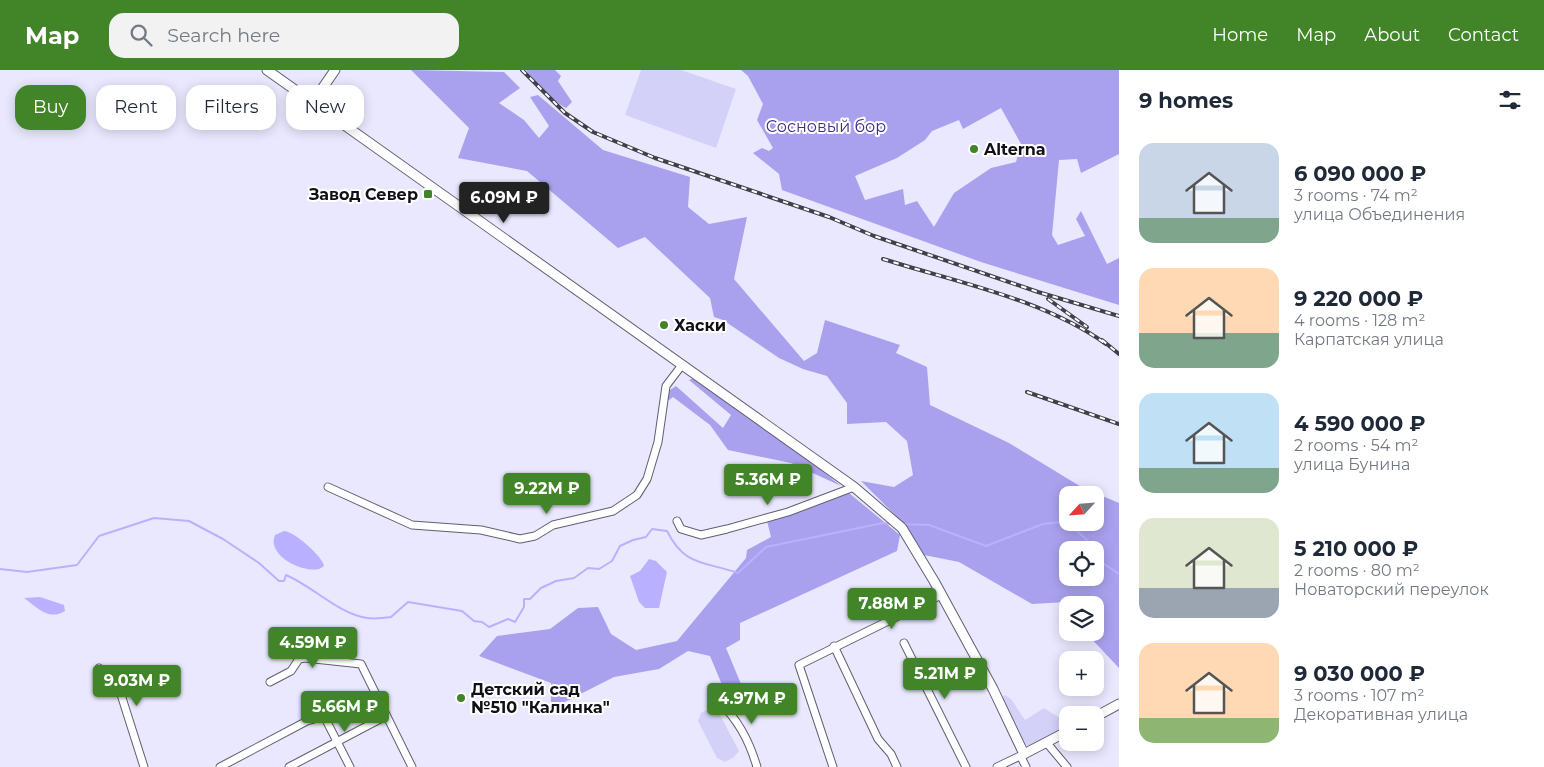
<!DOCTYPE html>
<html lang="en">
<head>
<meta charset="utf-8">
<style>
  body { margin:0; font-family:Montserrat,sans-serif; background:#f2f2f3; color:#1f2937; height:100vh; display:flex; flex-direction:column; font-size:19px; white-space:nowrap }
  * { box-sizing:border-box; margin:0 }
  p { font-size:16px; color:#747a83 }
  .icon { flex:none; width:28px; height:28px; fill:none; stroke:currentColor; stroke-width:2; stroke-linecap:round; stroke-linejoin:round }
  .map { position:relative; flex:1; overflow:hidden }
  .details { display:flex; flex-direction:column; background:#fff; width:425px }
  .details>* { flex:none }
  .hud { position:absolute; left:15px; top:15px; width:475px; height:45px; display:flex; gap:10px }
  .needle { width:32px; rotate:244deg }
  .tools { position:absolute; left:1059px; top:416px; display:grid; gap:10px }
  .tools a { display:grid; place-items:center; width:45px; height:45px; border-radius:10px; background:#fff; box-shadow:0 2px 12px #0003; font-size:25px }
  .price { position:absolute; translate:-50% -42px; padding:0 11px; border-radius:5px; background:#418528; color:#fff; font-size:16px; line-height:32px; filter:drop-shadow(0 1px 2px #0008) }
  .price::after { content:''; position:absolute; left:50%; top:30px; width:15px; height:11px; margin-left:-8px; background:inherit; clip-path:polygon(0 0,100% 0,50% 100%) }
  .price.active { background:#222; color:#fff }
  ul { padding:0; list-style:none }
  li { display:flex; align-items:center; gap:15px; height:125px; padding:0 20px }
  li span { display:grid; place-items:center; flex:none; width:140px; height:100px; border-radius:15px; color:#555 }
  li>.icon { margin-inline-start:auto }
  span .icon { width:60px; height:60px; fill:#fffc; stroke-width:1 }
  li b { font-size:21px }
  h2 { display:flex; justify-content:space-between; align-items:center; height:60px; padding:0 20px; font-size:21px }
  .pill { padding:0 18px; border-radius:15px; background:#fff; box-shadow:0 2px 12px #0003; font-size:18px; line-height:45px }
  .pill.active { background:#418528; color:#fff }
  header { display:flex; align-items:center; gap:30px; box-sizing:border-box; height:70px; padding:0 25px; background:#418528; color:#fff }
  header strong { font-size:24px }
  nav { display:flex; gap:28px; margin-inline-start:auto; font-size:18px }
  .search { width:350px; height:45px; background:#f2f2f3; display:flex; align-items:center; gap:12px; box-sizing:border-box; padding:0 18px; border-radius:15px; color:#747a83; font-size:19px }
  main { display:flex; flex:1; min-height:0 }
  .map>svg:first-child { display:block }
  .green { fill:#d4d1f9 }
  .forest { fill:#a9a1ee; fill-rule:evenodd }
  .water { fill:#b9b1ff }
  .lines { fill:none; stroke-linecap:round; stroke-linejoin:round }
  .stream { stroke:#b9b1ff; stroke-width:2 }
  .minor-casing { stroke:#605f71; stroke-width:9 }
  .major-casing { stroke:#605f71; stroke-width:11 }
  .minor { stroke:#fff; stroke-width:7 }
  .major { stroke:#fff; stroke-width:9 }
  .rail-casing { stroke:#403f4a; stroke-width:4 }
  .rail { stroke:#fff; stroke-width:2; stroke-dasharray:5.5; stroke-linecap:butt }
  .poi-dot { fill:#418528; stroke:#fff; stroke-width:2 }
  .labels { text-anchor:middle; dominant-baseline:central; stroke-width:4; stroke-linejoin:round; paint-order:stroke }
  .park-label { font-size:16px; fill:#412c84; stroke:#fff }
  .poi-label { font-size:16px; font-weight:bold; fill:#111018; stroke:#fff; text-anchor:start }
</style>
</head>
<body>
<header>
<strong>Map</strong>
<div class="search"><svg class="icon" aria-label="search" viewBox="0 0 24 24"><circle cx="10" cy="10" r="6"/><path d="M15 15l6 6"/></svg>Search here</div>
<nav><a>Home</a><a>Map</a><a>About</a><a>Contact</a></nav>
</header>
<main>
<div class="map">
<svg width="1119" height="697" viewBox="0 0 1119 697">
  <rect width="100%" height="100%" fill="#e9e8fe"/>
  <!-- green -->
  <g class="green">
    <polygon points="641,0 681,0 736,19 716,78 625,45"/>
    <polygon points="1005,625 1011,629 1025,650 1044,638 1064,651 1062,661 1032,676 1026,675 1000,629"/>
    <polygon points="712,638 718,641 739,681 734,687 725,692 717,688 698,651 701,643"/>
  </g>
  <!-- forest -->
  <g class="forest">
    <path d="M411,0L504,2L520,18L499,33L524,50L539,68L549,56L530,27L538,25L603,80L690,107L688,137L709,154L747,147L734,209L804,291L817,283L825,250L900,275L896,283L927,297L930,335L1009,373L1083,418L1119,433V598L1086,563L1095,562V535H1068L1066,532L1032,534L959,492L924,485L898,448L861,411L894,417L913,405L907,371L886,352L847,354V333L827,306L803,299L779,288L723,250L714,247L710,228L645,167L618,178L527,101L458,88L469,58ZM1068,425H1095V452H1068ZM1068,480H1095V508H1068Z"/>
    <path d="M526,0H555L561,6L558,11L572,32L566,38C554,32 534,11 526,0Z"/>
    <path d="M741,0H1119V84L1081,103L1077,89L1059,90L1052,165L1058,175L1085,166L1076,149L1081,141L1107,194L1119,188V235L981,192L782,120L779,104L753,83L762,78L769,81L773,78L757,50L763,34L748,6ZM1001,38L1021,74L1016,92L991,98L954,123L934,157L917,131L905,135L903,119L865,130L855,106L897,88L925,70L932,61L959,50L963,59Z"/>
    <polygon points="694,308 798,381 841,416 791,393 728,380 710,355 673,327 665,333 667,322 676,316 723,358 731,345 689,310"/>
    <polygon points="849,423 900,465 897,481 740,553 740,570 726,578 741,614 725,622 710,586 688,581 659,599 614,607 551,639 551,613 479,586 497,566 550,559 578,538 598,537 611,564 636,580 677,571 746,488 747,480 771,467 767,451"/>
  </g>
  <!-- water -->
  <g class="water">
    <path d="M284,461C294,461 323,487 324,496C313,508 265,488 275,465Z"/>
    <polygon points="649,489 656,491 667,502 659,538 645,538 639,532 630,506 640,501"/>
    <path d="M40,527L64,535L65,541C48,551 38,538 24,528Z"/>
  </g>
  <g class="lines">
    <!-- stream -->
    <g class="stream">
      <path d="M1069,452C1075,461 1092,472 1094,480"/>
      <polyline points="902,454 929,455 986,476 1043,454 1068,451"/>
      <polyline points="1095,483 1097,489 1119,504"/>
      <path d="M0,499L27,502L77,495L99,466L154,448L189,451L223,469L259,493L279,511H284L286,505C314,517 337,543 367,548C375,549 384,548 391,547L408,532L462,541L474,551L482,552L489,557L508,549L515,552L524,537V529H530L541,518L556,511L574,508L588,498L599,499L612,491L620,476L633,470L646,467L652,459L667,461C685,497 704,491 738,503L766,477L883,453L891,454"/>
    </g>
    <defs>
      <g id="minor">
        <polyline points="328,417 412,455 481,460 520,469 535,466 553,455 613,441 637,425 647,409 658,372 666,316 682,295"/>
        <polyline points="677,451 681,459 701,465 727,459 788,442 854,417"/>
        <polyline points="904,573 966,697"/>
        <polyline points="834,576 878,669 891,684 897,697"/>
        <polyline points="99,598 117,612 144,697"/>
        <polyline points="270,612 291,601 299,589 305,588 361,594 412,697"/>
        <path d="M718,630C738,650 749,670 757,697"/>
        <polyline points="1046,672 1067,697"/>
        <polyline points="1024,684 1022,689 1026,697"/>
        <polyline points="220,697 307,651 321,647 326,650 350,697"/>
        <polyline points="289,697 386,646"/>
        <polyline points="833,697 799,595 941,525"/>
        <polyline points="997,697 1024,684"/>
      </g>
      <g id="major">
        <polyline points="267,0 854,417 902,458 934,511 993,619 1024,684 1068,661"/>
        <polyline points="313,32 335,0"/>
        <polyline points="1095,647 1119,634"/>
      </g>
    </defs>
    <!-- minor casing -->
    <use href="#minor" class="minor-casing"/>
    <!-- major casing -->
    <use href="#major" class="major-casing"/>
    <!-- minor -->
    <use href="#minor" class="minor"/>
    <!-- major -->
    <use href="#major" class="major"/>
    <defs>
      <g id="rail">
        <polyline points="522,0 565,43 593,62 655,88 829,147 874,166 1038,222 1119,246"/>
        <path d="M883,189C956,212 1043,229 1106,274"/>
        <polyline points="1048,229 1087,257"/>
        <polyline points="1102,270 1119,284"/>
        <polyline points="1027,322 1119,354"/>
      </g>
    </defs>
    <!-- rail casing -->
    <use href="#rail" class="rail-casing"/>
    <!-- rail -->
    <use href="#rail" class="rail"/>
  </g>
  <!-- markers -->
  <g class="poi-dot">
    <circle cx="974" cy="79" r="5"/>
    <rect x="423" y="119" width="10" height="10" rx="2.5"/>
    <circle cx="664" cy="255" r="5"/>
    <circle cx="461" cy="628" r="5"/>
  </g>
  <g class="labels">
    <!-- park labels -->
    <g class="park-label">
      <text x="826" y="56">Сосновый бор</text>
    </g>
    <!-- poi labels -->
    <g class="poi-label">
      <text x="984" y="79">Alterna</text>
      <text x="418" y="124" text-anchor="end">Завод Север</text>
      <text x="674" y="255">Хаски</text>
      <text x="471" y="619">Детский сад<tspan x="471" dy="18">№510 "Калинка"</tspan></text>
    </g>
  </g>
</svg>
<div class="tools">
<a><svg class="needle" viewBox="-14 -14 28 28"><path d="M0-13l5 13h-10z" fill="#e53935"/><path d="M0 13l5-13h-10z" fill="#747a83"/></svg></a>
<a><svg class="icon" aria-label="locate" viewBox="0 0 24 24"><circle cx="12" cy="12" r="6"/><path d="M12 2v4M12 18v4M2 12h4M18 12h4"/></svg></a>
<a><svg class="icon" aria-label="layers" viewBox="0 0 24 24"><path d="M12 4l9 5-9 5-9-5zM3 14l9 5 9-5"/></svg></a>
<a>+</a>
<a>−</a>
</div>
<b class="price active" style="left:504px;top:154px">6.09M ₽</b>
<b class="price" style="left:768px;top:436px">5.36M ₽</b>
<b class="price" style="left:547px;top:445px">9.22M ₽</b>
<b class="price" style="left:892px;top:560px">7.88M ₽</b>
<b class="price" style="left:313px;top:599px">4.59M ₽</b>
<b class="price" style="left:945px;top:630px">5.21M ₽</b>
<b class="price" style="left:137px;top:637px">9.03M ₽</b>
<b class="price" style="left:752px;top:655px">4.97M ₽</b>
<b class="price" style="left:345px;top:663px">5.66M ₽</b>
<div class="hud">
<a class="pill active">Buy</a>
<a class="pill">Rent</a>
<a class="pill">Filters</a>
<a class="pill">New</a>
</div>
</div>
<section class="details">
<h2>9 homes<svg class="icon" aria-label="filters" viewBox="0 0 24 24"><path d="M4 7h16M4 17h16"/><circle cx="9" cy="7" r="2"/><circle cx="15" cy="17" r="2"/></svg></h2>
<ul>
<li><span style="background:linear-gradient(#c9d6e8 75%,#7fa58c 0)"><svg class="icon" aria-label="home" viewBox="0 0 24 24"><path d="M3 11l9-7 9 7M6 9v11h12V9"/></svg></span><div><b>6 090 000 ₽</b><p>3 rooms · 74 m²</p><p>улица Объединения</p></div></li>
<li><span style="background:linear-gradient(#ffd9b3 65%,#7fa58c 0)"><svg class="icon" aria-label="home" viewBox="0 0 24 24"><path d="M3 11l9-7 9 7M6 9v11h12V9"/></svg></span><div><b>9 220 000 ₽</b><p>4 rooms · 128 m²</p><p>Карпатская улица</p></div></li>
<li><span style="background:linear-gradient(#bfe0f5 75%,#7fa58c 0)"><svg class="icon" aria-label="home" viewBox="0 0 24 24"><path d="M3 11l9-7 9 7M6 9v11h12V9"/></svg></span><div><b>4 590 000 ₽</b><p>2 rooms · 54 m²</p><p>улица Бунина</p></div></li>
<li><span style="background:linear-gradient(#dfe7d0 70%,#9aa5b1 0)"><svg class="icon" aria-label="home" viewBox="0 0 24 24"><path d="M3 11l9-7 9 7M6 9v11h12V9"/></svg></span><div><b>5 210 000 ₽</b><p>2 rooms · 80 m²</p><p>Новаторский переулок</p></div></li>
<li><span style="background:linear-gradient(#ffd9b3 75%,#8fb573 0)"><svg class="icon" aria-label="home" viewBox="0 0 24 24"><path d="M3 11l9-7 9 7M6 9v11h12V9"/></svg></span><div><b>9 030 000 ₽</b><p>3 rooms · 107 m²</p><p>Декоративная улица</p></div></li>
</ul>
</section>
</main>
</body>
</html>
